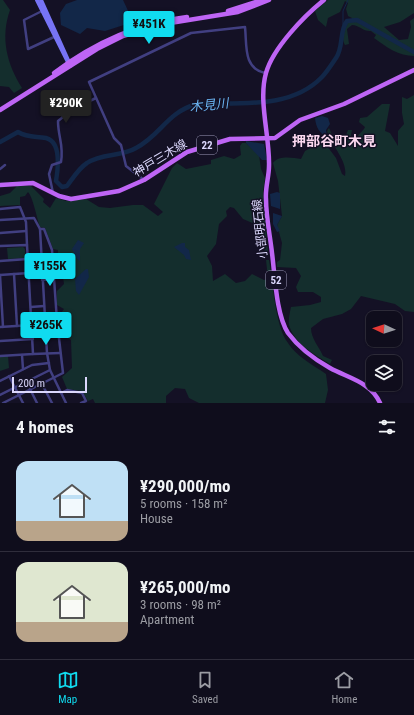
<!DOCTYPE html>
<html lang="en">
<head>
<meta charset="utf-8">
<style>
  body { margin:0; font-family:"Roboto Condensed","Noto Sans JP",sans-serif; background:#181625; color:#f1f3f6; height:100vh; display:flex; flex-direction:column; font-size:15px; white-space:nowrap }
  * { box-sizing:border-box; margin:0 }
  p { font-size:13px; color:#9b9ca3 }
  .icon { flex:none; width:22px; height:22px; fill:none; stroke:currentColor; stroke-width:2; stroke-linecap:round; stroke-linejoin:round }
  .map { position:relative; height:403px; overflow:hidden }
  .side { display:flex; flex-direction:column; background:#0f0d1c; flex:1 }
  .side>* { flex:none }
  .needle { width:26px; rotate:274deg }
  .controls { position:absolute; left:366px; top:311px; display:grid; gap:8px }
  .controls a { display:grid; place-items:center; width:36px; height:36px; border-radius:8px; background:#0f0d1c; box-shadow:0 1px 3px #0004,0 0 0 1px #2f2d3b; font-size:20px }
  .scale { position:absolute; left:12px; bottom:10px; width:75px; box-sizing:border-box; padding-left:4px; border:2px solid #dbd7fc; border-top:0; font-size:11px; line-height:14px; white-space:nowrap; color:#dbd7fc; -webkit-text-stroke:3px #141125; paint-order:stroke }
  .price { position:absolute; translate:-50% -34px; padding:0 9px; border-radius:4px; background:#10dbef; color:#111; font-size:13px; line-height:26px; filter:drop-shadow(0 1px 2px #0008) }
  .price::after { content:''; position:absolute; left:50%; top:24px; width:12px; height:9px; margin-left:-6px; background:inherit; clip-path:polygon(0 0,100% 0,50% 100%) }
  .price.selected { background:#222; color:#fff }
  ul { padding:0; list-style:none }
  li { display:flex; align-items:center; gap:12px; height:100px; padding:0 16px }
  li+li { border-top:1px solid #2f2d3b }
  li span { display:grid; place-items:center; flex:none; width:112px; height:80px; border-radius:12px; color:#555 }
  li>.icon { margin-inline-start:auto }
  span .icon { width:48px; height:48px; fill:#fffc; stroke-width:1 }
  li b { font-size:17px }
  h2 { display:flex; justify-content:space-between; align-items:center; height:48px; padding:0 16px; font-size:17px }
  .tab-bar { display:flex; justify-content:space-around; align-items:center; height:56px; border-top:1px solid #2f2d3b; background:#0f0d1c; font-size:11px; color:#9b9ca3 }
  .tab-bar a { display:grid; justify-items:center; gap:2px }
  .tab-bar .selected { color:#10dbef }
  .map>svg:first-child { display:block }
  .green { fill:#142e2d }
  .water { fill:#122748 }
  .lines { fill:none; stroke-linecap:round; stroke-linejoin:round }
  .stream { stroke:#122748; stroke-width:1 }
  .river { stroke:#122748; stroke-width:4.5 }
  .street { stroke:#413f81; stroke-width:2.5 }
  .secondary { stroke:#7774f6; stroke-width:4 }
  .primary { stroke:#be65f5; stroke-width:4.5 }
  .labels { text-anchor:middle; dominant-baseline:central; stroke-width:3; stroke-linejoin:round; paint-order:stroke }
  .shield { fill:#141125; stroke:#9f9cbc; stroke-width:1 }
  .shield-label { font-size:11px; font-weight:bold; fill:#dbd7fc }
  .street-label { font-size:12px; fill:#dbd7fc; stroke:#141125 }
  .water-label { font-size:13px; font-style:italic; fill:#6cb7f5; stroke:#141125 }
  .quarter-label { font-size:14px; font-weight:bold; fill:#fcd9f0; stroke:#141125 }
</style>
</head>
<body>
<div class="map">
<svg width="414" height="403" viewBox="0 0 414 403">
  <rect width="100%" height="100%" fill="#141125"/>
  <!-- green -->
  <g class="green">
    <path d="M0,0H3L10,10C0,38 7,64 22,88L14,93L9,87L0,86Z"/>
    <path d="M328,0H414V13L400,22L384,27L399,40L408,39L411,27L410,21L414,18V56C399,56 386,47 374,38L376,35L371,31C364,32 359,25 352,25L347,29L349,44L345,45C341,37 342,24 351,21L352,18L348,16L346,9L348,3L345,1L340,12L328,18L326,27L318,20L315,11Z"/>
    <path d="M414,95V312L405,311L395,304L361,296L351,309L342,314L323,319L311,328C311,339 319,346 323,356L332,360L330,364C315,355 294,343 289,325C288,320 290,312 291,307L310,305L321,302V297L313,292H298L296,287L301,276L296,268L277,267V262L280,260L282,243L277,225L282,216L278,181L273,163C279,155 293,158 301,159L305,151L318,144L319,140L324,137L327,146L336,158L342,174L345,176C348,161 331,145 327,131L329,128L334,139L343,143L348,130H352L350,140L353,141L364,129L365,127L359,122L360,118L367,117L382,104H390L385,131L390,133L398,146V131L404,124L402,113V97L407,99Z"/>
    <path d="M242,143H246L259,155L261,169L265,178L263,192L268,252H265L262,240L255,237L257,225L243,219L234,208L230,207L226,211L227,216L219,224L216,244L207,256L212,266L213,281L225,274L236,283L245,281L252,274L264,280L268,279L266,260H269C273,282 275,326 288,343C296,356 313,365 326,374L328,390L325,403H199L189,398L185,389L175,388L166,396V403H95L93,399L88,401L82,391L67,389L62,377L72,368L71,340L67,337L65,321L58,322V317L64,309L57,305V291L64,284L63,277L60,276L61,270L54,268V259H58V250L53,249L45,228L40,227C37,219 33,197 28,192L25,196L20,197V205L0,206V196L10,193L17,186H31L44,199L43,202L50,208L56,198L66,201L86,199L99,207L110,208L133,205H143L158,216L163,212L154,204L172,168L177,163L186,169L211,164V160L224,156L234,159L241,155L240,146Z"/>
    <polygon points="23,247 25,249 25,258 8,259 7,248"/>
    <polygon points="0,356 8,356 9,368 0,371"/>
  </g>
  <!-- water -->
  <g class="water">
    <polygon points="77,0 123,0 130,15 127,24 105,31 87,28 80,34 61,25 60,13 66,4"/>
    <path d="M322,116L328,118L330,124L326,130L327,137C319,133 316,127 315,118Z"/>
    <polygon points="246,141 264,144 267,160 262,160 246,143"/>
    <polygon points="277,192 280,193 280,209 271,206 270,194"/>
    <polygon points="273,213 282,216 277,225 280,231 277,232 273,224"/>
    <polygon points="78,240 84,243 80,249 80,261 77,259 72,249"/>
    <polygon points="182,243 185,243 185,247 189,250 191,260 186,259 184,255 174,247"/>
    <polygon points="86,269 88,269 89,277 79,295 76,291 75,279"/>
  </g>
  <g class="lines">
    <!-- stream -->
    <polyline class="stream" points="343,27 343,11 348,0"/>
    <!-- river -->
    <path class="river" d="M0,142L18,132C28,138 36,136 46,138C62,142 58,169 56,181L62,187L67,186C73,178 79,168 87,163C102,153 121,157 136,148C161,135 167,112 197,104C239,102 290,110 322,77C327,72 332,64 336,58C344,46 339,31 347,21L357,20L414,52"/>
    <!-- street -->
    <g class="street">
      <polyline points="42,11 24,20 28,49 54,37"/>
      <polyline points="0,169 5,165"/>
      <path d="M144,180L126,166L121,145L114,138L89,82L191,33L245,27C247,46 243,68 265,73"/>
      <path d="M53,193L49,174L52,165L61,162C64,145 58,137 58,121L63,117L62,114L96,98"/>
      <polyline points="0,209 20,207 26,222 27,245"/>
      <polyline points="0,220 34,218 40,229 47,353 50,370 66,403"/>
      <polyline points="0,233 26,231"/>
      <polyline points="0,246 27,245 33,354 0,356"/>
      <polyline points="0,261 41,258"/>
      <polyline points="14,274 17,326"/>
      <polyline points="0,275 3,327"/>
      <polyline points="0,275 29,273"/>
      <polyline points="42,280 54,279"/>
      <polyline points="31,307 44,306"/>
      <polyline points="0,327 32,325"/>
      <polyline points="0,341 33,339"/>
      <polyline points="33,354 60,353"/>
      <polyline points="22,355 23,369"/>
      <polyline points="9,376 23,403"/>
      <polyline points="0,381 32,365 49,363"/>
      <polyline points="42,384 52,403"/>
      <polyline points="30,389 37,403"/>
      <polyline points="61,393 67,390 82,393 86,401 81,403"/>
      <polyline points="0,395 50,370"/>
      <polyline points="3,403 63,373 57,321 52,250 44,229 40,229"/>
    </g>
    <!-- secondary -->
    <g class="secondary">
      <polyline points="37,0 70,66"/>
      <polyline points="41,0 68,60"/>
    </g>
    <!-- primary -->
    <g class="primary">
      <path d="M324,0C304,16 273,48 266,73C258,101 270,137 269,166C269,177 265,188 266,199C266,217 270,235 272,253C275,276 276,314 288,333C299,348 314,359 330,368C348,378 371,382 380,403"/>
      <polyline points="228,11 262,0"/>
      <path d="M54,73C94,43 137,23 187,17"/>
      <polyline points="0,110 97,49 123,36 164,24 238,12 269,0"/>
      <polyline points="0,185 33,183 59,196 71,199 119,191 144,180 187,152 230,139 275,138 300,120 344,104 414,70"/>
    </g>
  </g>
  <g class="labels">
    <!-- shield labels -->
    <g class="shield">
      <rect x="197" y="136" width="20" height="18" rx="3"/>
      <rect x="266" y="271" width="20" height="18" rx="3"/>
    </g>
    <g class="shield-label">
      <text x="207" y="145">22</text>
      <text x="276" y="280">52</text>
    </g>
    <!-- street labels -->
    <g class="street-label">
      <text transform="translate(160 158) rotate(-31)">神戸三木線</text>
      <text transform="translate(260 229) rotate(-96)">小部明石線</text>
    </g>
    <!-- water labels -->
    <g class="water-label">
      <text transform="translate(209 105) rotate(-6)">木見川</text>
    </g>
    <!-- quarter labels -->
    <g class="quarter-label">
      <text x="334" y="141">押部谷町木見</text>
    </g>
  </g>
</svg>
<div class="controls">
<a><svg class="needle" viewBox="-14 -14 28 28"><path d="M0-13l5 13h-10z" fill="#e53935"/><path d="M0 13l5-13h-10z" fill="#9b9ca3"/></svg></a>
<a><svg class="icon" aria-label="layers" viewBox="0 0 24 24"><path d="M12 4l9 5-9 5-9-5zM3 14l9 5 9-5"/></svg></a>
</div>
<div class="scale">200 m</div>
<b class="price" style="left:149px;top:45px">¥451K</b>
<b class="price selected" style="left:66px;top:124px">¥290K</b>
<b class="price" style="left:50px;top:287px">¥155K</b>
<b class="price" style="left:46px;top:346px">¥265K</b>
</div>
<section class="side">
<h2>4 homes<svg class="icon" aria-label="filters" viewBox="0 0 24 24"><path d="M4 7h16M4 17h16"/><circle cx="9" cy="7" r="2"/><circle cx="15" cy="17" r="2"/></svg></h2>
<ul>
<li><span style="background:linear-gradient(#bfe0f5 75%,#b9a48a 0)"><svg class="icon" aria-label="home" viewBox="0 0 24 24"><path d="M3 11l9-7 9 7M6 9v11h12V9"/></svg></span><div><b>¥290,000/mo</b><p>5 rooms · 158 m²</p><p>House</p></div></li>
<li><span style="background:linear-gradient(#dfe7d0 75%,#b9a48a 0)"><svg class="icon" aria-label="home" viewBox="0 0 24 24"><path d="M3 11l9-7 9 7M6 9v11h12V9"/></svg></span><div><b>¥265,000/mo</b><p>3 rooms · 98 m²</p><p>Apartment</p></div></li>
</ul>
</section>
<nav class="tab-bar">
<a class="selected"><svg class="icon" aria-label="map" viewBox="0 0 24 24"><path d="M3 6l6-2 6 2 6-2v14l-6 2-6-2-6 2zM9 4v14M15 6v14"/></svg>Map</a>
<a><svg class="icon" aria-label="saved" viewBox="0 0 24 24"><path d="M7 4h10v16l-5-4-5 4z"/></svg>Saved</a>
<a><svg class="icon" aria-label="home" viewBox="0 0 24 24"><path d="M3 11l9-7 9 7M6 9v11h12V9"/></svg>Home</a>
</nav>
</body>
</html>
